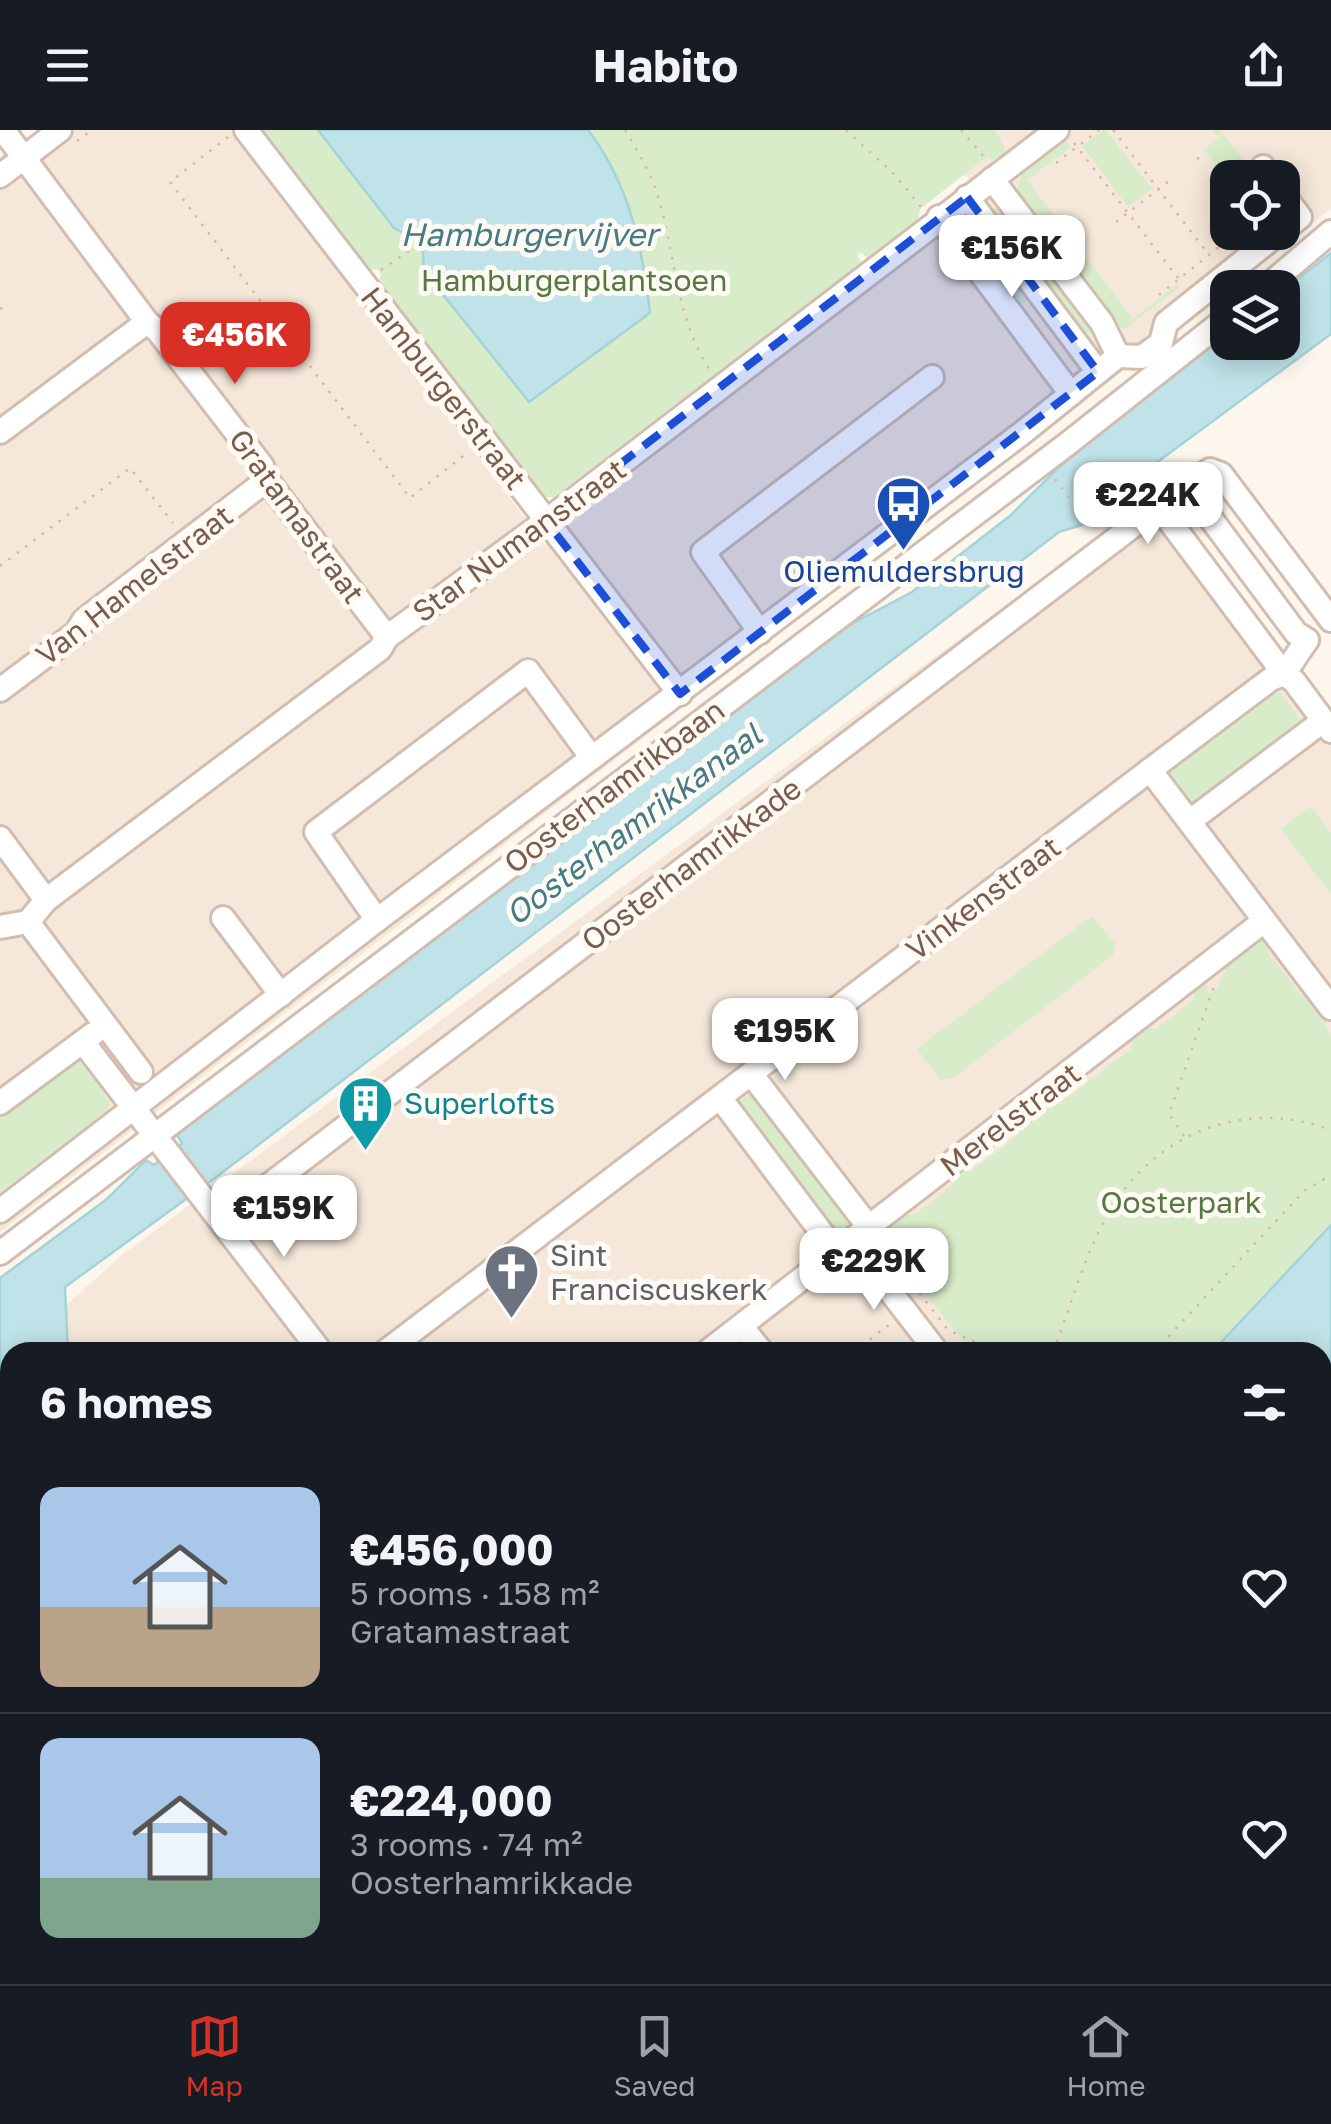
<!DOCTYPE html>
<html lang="en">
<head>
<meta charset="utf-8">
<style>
  body { margin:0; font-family:"Golos Text",sans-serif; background:#242831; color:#f1f3f6; height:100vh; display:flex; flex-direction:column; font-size:38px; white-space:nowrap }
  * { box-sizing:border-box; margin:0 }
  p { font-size:32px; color:#9ea1a6 }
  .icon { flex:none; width:55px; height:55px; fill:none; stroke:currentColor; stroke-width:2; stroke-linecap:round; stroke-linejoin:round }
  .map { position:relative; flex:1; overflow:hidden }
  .details { position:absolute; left:0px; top:1212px; width:1332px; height:642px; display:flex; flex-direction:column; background:#171b24; border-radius:30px 30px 0 0; box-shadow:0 5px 25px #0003 }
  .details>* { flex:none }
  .fabs { position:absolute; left:1210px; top:30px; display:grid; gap:20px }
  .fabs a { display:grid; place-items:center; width:90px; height:90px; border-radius:20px; background:#171b24; box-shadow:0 5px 25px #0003; font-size:50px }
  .price { position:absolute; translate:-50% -85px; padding:0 22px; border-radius:20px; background:#fff; color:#222; font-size:32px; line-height:65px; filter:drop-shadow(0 2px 5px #0008) }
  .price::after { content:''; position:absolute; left:50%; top:60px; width:30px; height:22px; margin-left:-15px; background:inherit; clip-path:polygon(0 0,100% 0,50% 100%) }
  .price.on { background:#d93025; color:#fff }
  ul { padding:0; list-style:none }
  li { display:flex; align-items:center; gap:30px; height:250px; padding:0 40px }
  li+li { border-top:2px solid #363941 }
  li span { display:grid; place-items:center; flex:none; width:280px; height:200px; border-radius:20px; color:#555 }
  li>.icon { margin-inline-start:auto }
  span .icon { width:120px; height:120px; fill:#fffc; stroke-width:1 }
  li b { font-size:42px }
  h2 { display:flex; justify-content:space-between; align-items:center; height:120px; padding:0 40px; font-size:42px }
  header { display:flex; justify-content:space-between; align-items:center; height:130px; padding:0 40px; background:#171b24; font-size:45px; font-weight:700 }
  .dock { display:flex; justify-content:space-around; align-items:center; height:140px; border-top:2px solid #363941; background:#171b24; font-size:28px; color:#9ea1a6 }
  .dock a { display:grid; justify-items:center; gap:5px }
  .dock .on { color:#d93025 }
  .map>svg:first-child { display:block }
  .residential { fill:#f5e8da; fill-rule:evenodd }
  .green { fill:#d8ecc9 }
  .water { fill:#bfe3e8; stroke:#a5d3da; stroke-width:2.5 }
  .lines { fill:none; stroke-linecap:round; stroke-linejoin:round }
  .minor-casing { stroke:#d1beb0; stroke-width:28 }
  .path { stroke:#d9b8a5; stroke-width:2.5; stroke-dasharray:2.5 8; stroke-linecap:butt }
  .minor { stroke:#fff; stroke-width:22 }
  .marked { fill:#1d4ed8; fill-opacity:0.2; stroke:#1d4ed8; stroke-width:8; stroke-dasharray:20 12; stroke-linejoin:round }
  .labels { text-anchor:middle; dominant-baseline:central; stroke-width:10; stroke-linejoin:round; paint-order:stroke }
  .park-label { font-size:30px; fill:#537a41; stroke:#fffaf3 }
  .street-label { font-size:30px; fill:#7a5c4d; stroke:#fffaf3 }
  .transit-label { font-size:30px; fill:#164399; stroke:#fffaf3 }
  .culture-label { font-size:30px; fill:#0d838f; stroke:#fffaf3; text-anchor:start }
  .worship-label { font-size:30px; fill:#5b616d; stroke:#fffaf3; text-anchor:start }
  .water-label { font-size:32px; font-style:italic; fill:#437c86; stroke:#fffaf3 }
</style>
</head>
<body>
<header><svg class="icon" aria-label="menu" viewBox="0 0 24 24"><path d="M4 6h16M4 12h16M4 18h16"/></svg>Habito<svg class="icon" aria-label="share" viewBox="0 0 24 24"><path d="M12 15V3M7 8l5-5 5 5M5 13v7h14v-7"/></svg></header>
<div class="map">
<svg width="1331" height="1854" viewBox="0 0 1331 1854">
  <rect width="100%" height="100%" fill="#fdf6ec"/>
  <!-- residential -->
  <g class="residential">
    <path d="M76,0H234L545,415L986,57L876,0H1331V79L0,1102V30L15,47ZM1228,48H1282V102H1228Z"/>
    <polygon points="1158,363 1331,587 1331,1854 0,1854 0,1235 10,1226 10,1845 1322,1845 1322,1222 14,1222 122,1125"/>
  </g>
  <!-- green -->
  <g class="green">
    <polygon points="261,0 995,0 1007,23 992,30 988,26 920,79 918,89 867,128 861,122 857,126 862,132 554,367 542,367 378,155 381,144 377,139 368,141"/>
    <polygon points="1103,0 1106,0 1152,59 1128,77 1082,16"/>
    <polygon points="1213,0 1219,0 1258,47 1227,50 1204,19 1219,8"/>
    <polygon points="1066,10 1071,17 1027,50 1133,189 1177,154 1180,157 1123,200 1017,60 1022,43"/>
    <polygon points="999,75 1094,201 1092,204 1083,202 995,85 994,79"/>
    <polygon points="966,93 973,95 1029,169 1018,177 960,97"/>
    <polygon points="1273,562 1280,563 1302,591 1194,673 1187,672 1168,647 1171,639"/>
    <polygon points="1310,676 1331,703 1331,764 1281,699"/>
    <polygon points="1092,786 1116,814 1113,825 953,948 940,950 918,920 919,917"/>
    <polygon points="1256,810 1266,811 1267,821 1301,865 1319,867 1331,886 1331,892 1326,892 1326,897 1331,905 1331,1788 1322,1781 1323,1774 1328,1772 1322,1759 1322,1222 967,1222 970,1220 880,1107 890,1099 892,1083 914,1085 953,1055 954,1050 944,1048 953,1039 971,1041 1016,1007 1016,1001 1054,971 1061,972 1131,919 1132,913 1120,911 1139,896 1156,899 1194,869 1195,865 1182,863 1194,851 1208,855 1207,865 1218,857 1229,831"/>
    <polygon points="77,929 100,956 110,975 100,986 0,1062 0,989"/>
    <polygon points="749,964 755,967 851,1086 852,1097 844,1105 834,1102 740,977 739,971"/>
    <polygon points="387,1845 516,1845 523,1854 382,1854"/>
  </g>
  <!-- water -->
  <g class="water">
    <path d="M318,0H588C630,55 642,116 650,183L529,272L424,141L423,123L415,109L394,98Z"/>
    <polygon points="1331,123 1331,204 1099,375 1082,395 1059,402 215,1048 65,1157 68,1222 10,1222 10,1343 0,1340 0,1148 107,1069 146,1030 154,1035 182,1014 177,1004 840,500 912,462 1011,385 1058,338 1097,305 1227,205 1228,212 1282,212 1283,161"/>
    <polygon points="1331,1095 1331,1292 1323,1296 1322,1222 1212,1222"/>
  </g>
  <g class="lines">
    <defs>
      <g id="minor">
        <polyline points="3,0 147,192 158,201 262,336 267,350 387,507"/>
        <polyline points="246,0 680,564"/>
        <polyline points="1263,37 1270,48"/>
        <polyline points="0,46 60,0"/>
        <polyline points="992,49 1102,193 1118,226"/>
        <polyline points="1282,63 1300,87 1282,101"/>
        <polyline points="967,67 1098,242"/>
        <polyline points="939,87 1071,264"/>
        <polyline points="1265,158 1331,102"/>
        <polyline points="1118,226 1142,227 1161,213 1166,193 1280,102"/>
        <polyline points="0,302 147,192"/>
        <polyline points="1176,363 1210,340 1221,344 1331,490"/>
        <polyline points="1159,377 1284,544 1294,551 1331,601"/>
        <polyline points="760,502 703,422 932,247"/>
        <polyline points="0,560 76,503 84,490 267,350"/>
        <polyline points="1150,640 1331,878"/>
        <polyline points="1190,691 1323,591"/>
        <polyline points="0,708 46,770"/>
        <polyline points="223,788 281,865"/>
        <polyline points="377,790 316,702 528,541 592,628"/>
        <polyline points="28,792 141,942"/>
        <polyline points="0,797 28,792 46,770 380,519 387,507 546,391 1057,0"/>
        <polyline points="83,912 321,1222"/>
        <polyline points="752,945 868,1096"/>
        <polyline points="721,969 837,1123"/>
        <polyline points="0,973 93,904"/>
        <polyline points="0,1081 377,790 1021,304 1118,226"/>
        <polyline points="222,1091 1176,363 1189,364 1200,374 1296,503 1307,510"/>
        <polyline points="852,1112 937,1222"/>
        <polyline points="0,1123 1070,312 1228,187"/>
        <polyline points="741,1196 762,1222"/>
        <polyline points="385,1222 1150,640 1271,549 1284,544 1307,510"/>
        <polyline points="707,1222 1264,791"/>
        <polyline points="0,1394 10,1406"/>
        <polyline points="0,1457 10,1449"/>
        <polyline points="0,1786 10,1800"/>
        <polyline points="43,1845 49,1854"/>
        <polyline points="533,1845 540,1854"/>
        <polyline points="798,1845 805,1854"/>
        <polyline points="351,1854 363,1845"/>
        <polyline points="1030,1854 1041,1845"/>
        <polyline points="1137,1854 1143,1845"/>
      </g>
    </defs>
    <!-- minor casing -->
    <use href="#minor" class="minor-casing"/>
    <!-- path -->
    <g class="path">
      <path d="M625,0C639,23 652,45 659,70C676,128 676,190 711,242"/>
      <polyline points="846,0 895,45 921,77"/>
      <polyline points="961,0 986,29"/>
      <polyline points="1113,0 1209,125"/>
      <polyline points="228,7 170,52 410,368 467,323"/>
      <polyline points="77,11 92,0"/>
      <polyline points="1074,13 1182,153"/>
      <polyline points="1197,29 1205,23"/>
      <polyline points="1056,33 1099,0"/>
      <polyline points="1116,92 1169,51"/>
      <polyline points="1081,118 1089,112"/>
      <polyline points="381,140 413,118"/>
      <polyline points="1159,165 1229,109"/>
      <polyline points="0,179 6,175"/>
      <polyline points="1055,349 1092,398"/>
      <polyline points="0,436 130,338 173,393"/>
      <polyline points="1184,1006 1169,984 1214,856"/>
      <polyline points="881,1113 948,1200 996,1222"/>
      <polyline points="853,1222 889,1195"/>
      <path d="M1053,1222C1071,1176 1085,1122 1111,1079C1157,1002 1247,968 1331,1000"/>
      <polyline points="1154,1222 1304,1061 1331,1045"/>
      <polyline points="1322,1344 1331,1340"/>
      <polyline points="1322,1463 1331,1462"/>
      <polyline points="0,1617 10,1609"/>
      <polyline points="0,1645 10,1660"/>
      <polyline points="1322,1649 1331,1652"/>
      <polyline points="1322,1701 1331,1723"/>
      <polyline points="1322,1742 1331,1738"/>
      <polyline points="1322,1793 1331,1789"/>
      <polyline points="826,1845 833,1854"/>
      <polyline points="1223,1845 1224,1854"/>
    </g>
    <!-- minor -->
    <use href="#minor" class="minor"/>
  </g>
  <!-- marked area -->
  <path class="marked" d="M967,67L1098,242L680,564L546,391Z"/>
  <!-- icons -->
  <defs>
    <symbol id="bus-pin" viewBox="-11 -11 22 30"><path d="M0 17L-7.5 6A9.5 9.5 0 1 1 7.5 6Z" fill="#1a4fb4" stroke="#fffaf3"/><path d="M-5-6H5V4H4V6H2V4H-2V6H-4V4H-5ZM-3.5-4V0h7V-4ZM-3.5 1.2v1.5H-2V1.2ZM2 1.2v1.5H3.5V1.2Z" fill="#fff"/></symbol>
    <symbol id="building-pin" viewBox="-11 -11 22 30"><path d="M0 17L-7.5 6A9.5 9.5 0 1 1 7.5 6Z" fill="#0f9aa8" stroke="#fffaf3"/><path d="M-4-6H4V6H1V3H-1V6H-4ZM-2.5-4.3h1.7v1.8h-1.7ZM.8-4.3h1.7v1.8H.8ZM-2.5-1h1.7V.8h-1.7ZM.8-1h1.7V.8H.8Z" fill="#fff"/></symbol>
    <symbol id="church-pin" viewBox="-11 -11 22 30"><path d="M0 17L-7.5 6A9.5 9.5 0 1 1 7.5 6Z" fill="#6b7280" stroke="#fffaf3"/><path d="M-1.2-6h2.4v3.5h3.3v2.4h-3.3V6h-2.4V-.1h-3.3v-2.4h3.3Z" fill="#fff"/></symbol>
  </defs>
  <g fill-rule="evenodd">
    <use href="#bus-pin" x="872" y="342" width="63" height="86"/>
    <use href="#building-pin" x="334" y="942" width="63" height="86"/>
    <use href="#church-pin" x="480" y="1110" width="63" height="86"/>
  </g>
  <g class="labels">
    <!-- park labels -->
    <g class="park-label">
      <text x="574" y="150">Hamburgerplantsoen</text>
      <text x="1181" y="1072">Oosterpark</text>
    </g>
    <!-- street labels -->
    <g class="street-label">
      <text transform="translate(444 258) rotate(52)">Hamburgerstraat</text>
      <text transform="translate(297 386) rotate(54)">Gratamastraat</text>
      <text transform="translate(519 410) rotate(-36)">Star Numanstraat</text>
      <text transform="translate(134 455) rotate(-38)">Van Hamelstraat</text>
      <text transform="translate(614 656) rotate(-37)">Oosterhamrikbaan</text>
      <text transform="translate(691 734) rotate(-37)">Oosterhamrikkade</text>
      <text transform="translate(983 768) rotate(-37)">Vinkenstraat</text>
      <text transform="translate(1010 989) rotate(-37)">Merelstraat</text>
    </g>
    <!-- transit labels -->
    <g class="transit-label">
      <text x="904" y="441">Oliemuldersbrug</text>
    </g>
    <!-- culture labels -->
    <g class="culture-label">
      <text x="404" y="973">Superlofts</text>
    </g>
    <!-- worship labels -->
    <g class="worship-label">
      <text x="550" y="1125">Sint<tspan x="550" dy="34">Franciscuskerk</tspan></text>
    </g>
    <!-- water labels -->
    <g class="water-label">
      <text x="529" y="104">Hamburgervijver</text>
      <text transform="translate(633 694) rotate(-37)">Oosterhamrikkanaal</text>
    </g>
  </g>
</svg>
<div class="fabs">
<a><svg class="icon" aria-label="locate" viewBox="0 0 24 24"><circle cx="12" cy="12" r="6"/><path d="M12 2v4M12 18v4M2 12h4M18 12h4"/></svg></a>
<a><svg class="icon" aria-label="layers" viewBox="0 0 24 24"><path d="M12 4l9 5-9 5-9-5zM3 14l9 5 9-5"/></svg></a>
</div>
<b class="price" style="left:1012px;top:170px">€156K</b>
<b class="price on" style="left:235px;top:257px">€456K</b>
<b class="price" style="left:1148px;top:417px">€224K</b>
<b class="price" style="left:785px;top:953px">€195K</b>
<b class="price" style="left:284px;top:1130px">€159K</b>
<b class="price" style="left:874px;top:1183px">€229K</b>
<section class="details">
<h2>6 homes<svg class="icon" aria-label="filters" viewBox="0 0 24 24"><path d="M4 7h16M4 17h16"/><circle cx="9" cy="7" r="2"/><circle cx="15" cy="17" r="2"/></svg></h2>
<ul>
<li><span style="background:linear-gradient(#a9c7e8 60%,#b9a48a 0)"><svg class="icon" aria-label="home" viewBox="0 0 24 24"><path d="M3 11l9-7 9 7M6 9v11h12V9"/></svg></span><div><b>€456,000</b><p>5 rooms · 158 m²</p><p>Gratamastraat</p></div><svg class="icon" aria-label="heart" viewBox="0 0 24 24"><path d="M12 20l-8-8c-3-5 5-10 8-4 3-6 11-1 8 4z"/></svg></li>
<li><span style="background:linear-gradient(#a9c7e8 70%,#7fa58c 0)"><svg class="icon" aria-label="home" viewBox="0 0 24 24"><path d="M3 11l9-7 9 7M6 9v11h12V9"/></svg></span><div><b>€224,000</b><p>3 rooms · 74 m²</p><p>Oosterhamrikkade</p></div><svg class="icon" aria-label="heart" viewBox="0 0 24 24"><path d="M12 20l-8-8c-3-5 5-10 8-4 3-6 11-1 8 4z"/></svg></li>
</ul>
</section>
</div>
<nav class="dock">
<a class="on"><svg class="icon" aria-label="map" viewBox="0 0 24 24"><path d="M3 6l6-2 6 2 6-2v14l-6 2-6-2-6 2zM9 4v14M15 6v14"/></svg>Map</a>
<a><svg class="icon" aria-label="saved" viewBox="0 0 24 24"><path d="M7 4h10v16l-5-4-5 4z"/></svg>Saved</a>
<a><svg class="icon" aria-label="home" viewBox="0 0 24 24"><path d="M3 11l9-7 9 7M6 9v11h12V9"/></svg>Home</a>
</nav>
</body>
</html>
